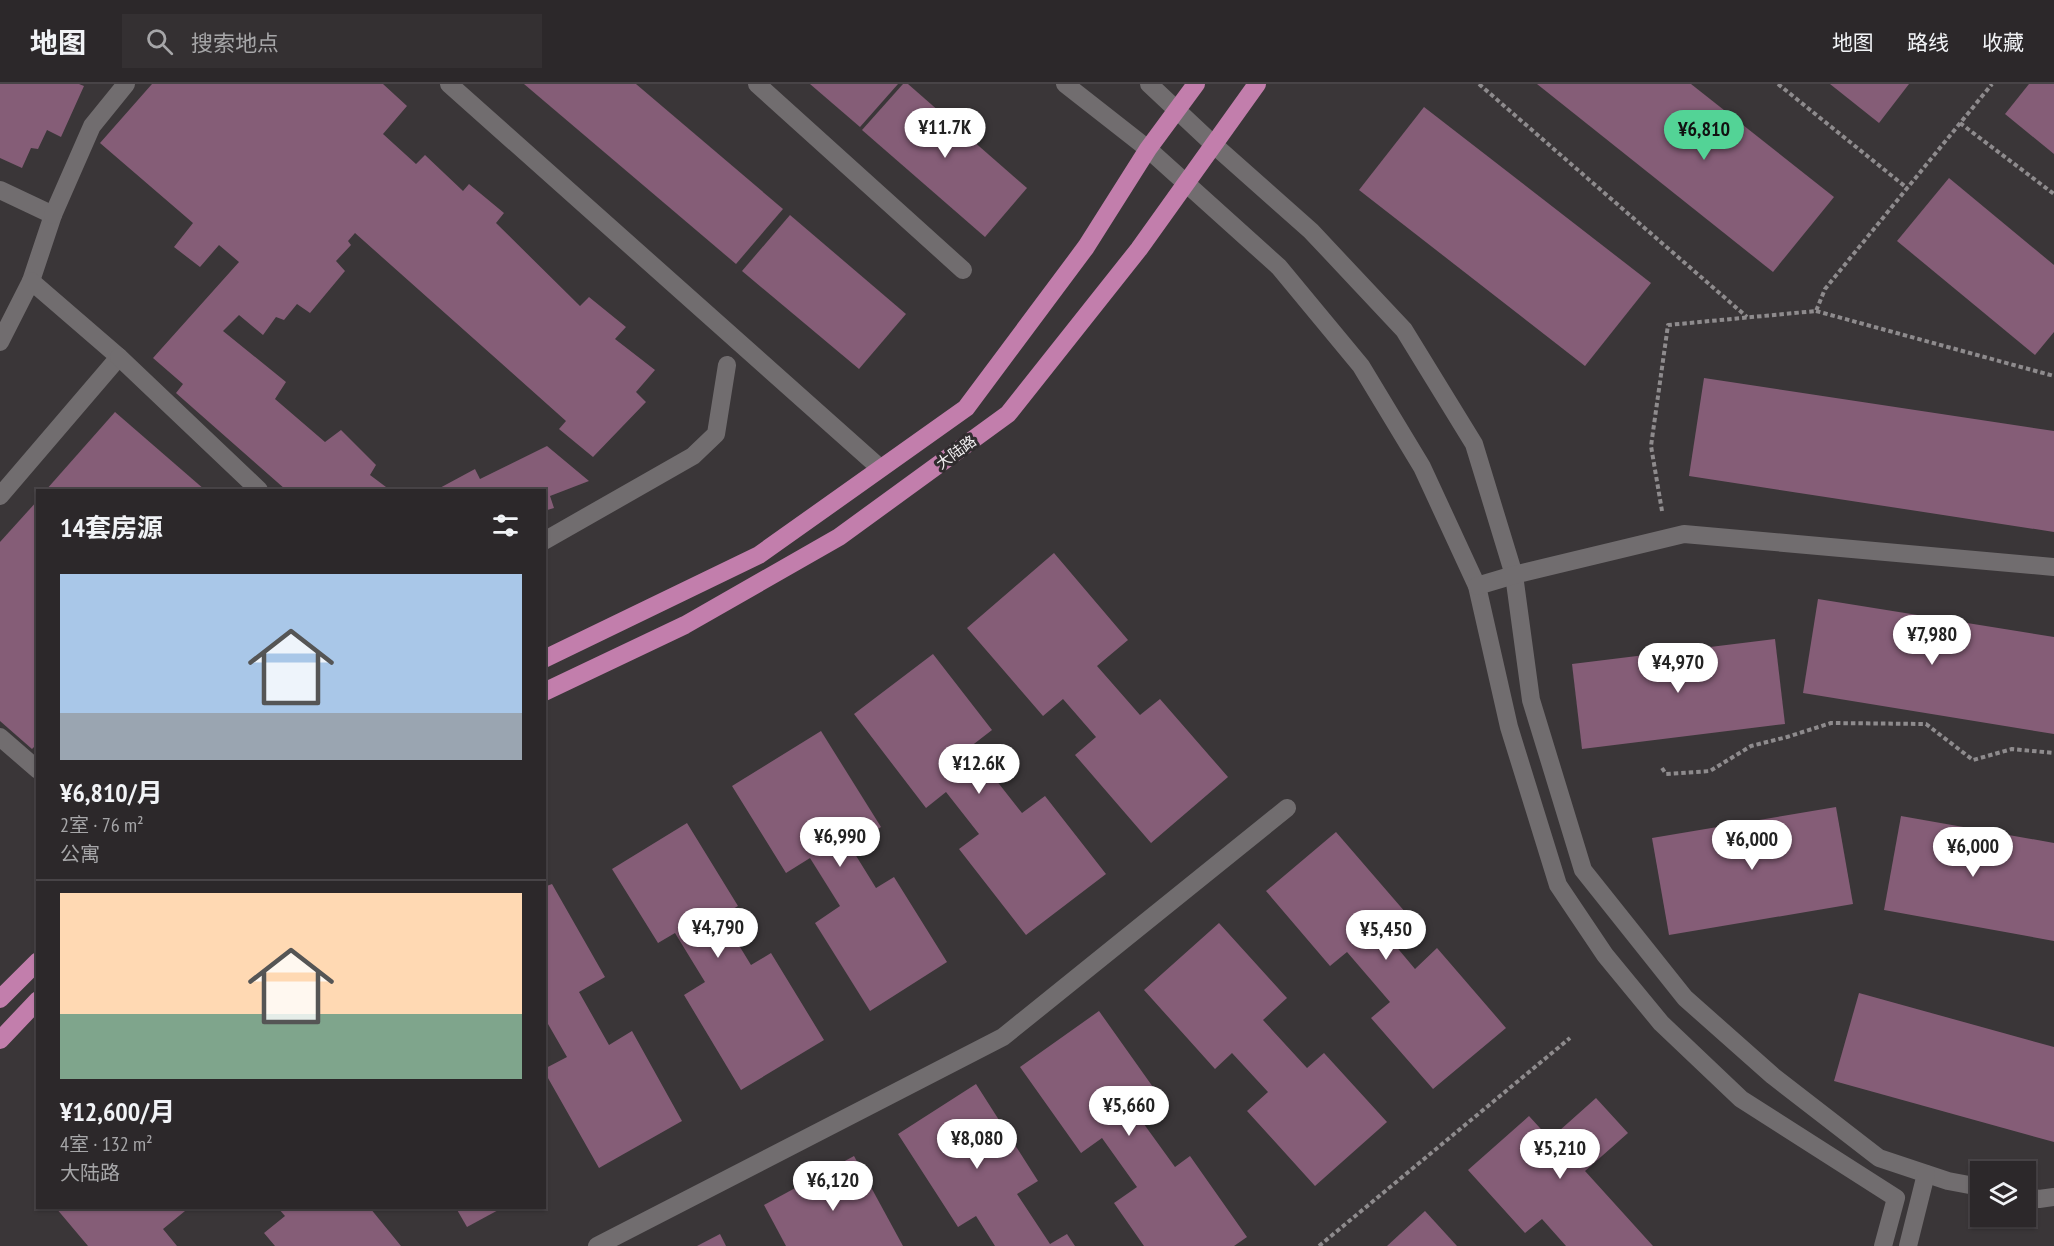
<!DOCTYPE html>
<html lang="zh">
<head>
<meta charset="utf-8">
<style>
  body { margin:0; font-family:"PT Sans Narrow","Noto Sans SC",sans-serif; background:#343032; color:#f1f3f6; height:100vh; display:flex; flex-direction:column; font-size:22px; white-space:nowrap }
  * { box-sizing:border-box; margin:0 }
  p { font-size:20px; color:#a6a6a8 }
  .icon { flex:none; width:33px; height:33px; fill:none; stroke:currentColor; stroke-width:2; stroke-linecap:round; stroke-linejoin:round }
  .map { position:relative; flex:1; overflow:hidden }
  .sheet { position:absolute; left:36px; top:405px; width:510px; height:720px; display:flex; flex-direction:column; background:#2c282a; border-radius:0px; box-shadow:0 2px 4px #0004,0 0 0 2px #484447 }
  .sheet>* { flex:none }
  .buttons { position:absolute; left:1970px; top:1077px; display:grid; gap:12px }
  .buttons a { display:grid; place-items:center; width:66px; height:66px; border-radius:0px; background:#2c282a; box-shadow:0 2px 4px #0004,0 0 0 2px #484447; font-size:30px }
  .price { position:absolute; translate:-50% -51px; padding:0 14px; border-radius:21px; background:#fff; color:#222; font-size:20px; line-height:39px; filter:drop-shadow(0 2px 3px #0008) }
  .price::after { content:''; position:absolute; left:50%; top:36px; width:18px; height:14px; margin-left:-9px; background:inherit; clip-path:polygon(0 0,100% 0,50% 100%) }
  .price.selected { background:#53d396; color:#111 }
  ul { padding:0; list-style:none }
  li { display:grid; align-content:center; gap:12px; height:318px; padding:0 24px }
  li+li { border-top:2px solid #484447 }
  li span { display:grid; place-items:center; height:186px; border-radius:0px; color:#555 }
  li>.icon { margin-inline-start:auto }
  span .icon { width:108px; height:108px; fill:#fffc; stroke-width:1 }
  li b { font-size:26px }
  h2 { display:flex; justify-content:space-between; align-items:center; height:72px; padding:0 24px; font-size:26px }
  header { display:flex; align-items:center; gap:36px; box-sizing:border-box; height:84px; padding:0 30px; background:#2c282a; border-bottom:2px solid #484447 }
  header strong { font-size:28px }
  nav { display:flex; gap:33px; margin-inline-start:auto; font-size:21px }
  .search { width:420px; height:54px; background:#343032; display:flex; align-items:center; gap:15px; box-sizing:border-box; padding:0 21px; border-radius:0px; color:#a6a6a8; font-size:22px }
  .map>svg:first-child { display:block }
  .building { fill:#855d77 }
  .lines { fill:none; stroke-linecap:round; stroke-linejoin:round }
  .path { stroke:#8e8b8d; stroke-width:4; stroke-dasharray:4.5 3; stroke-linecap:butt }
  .minor { stroke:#716d6f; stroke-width:18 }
  .major { stroke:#c27eac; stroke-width:18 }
  .labels { text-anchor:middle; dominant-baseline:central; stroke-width:6; stroke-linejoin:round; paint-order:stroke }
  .street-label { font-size:15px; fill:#f1eff0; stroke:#302c2e }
</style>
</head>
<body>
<header>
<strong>地图</strong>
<div class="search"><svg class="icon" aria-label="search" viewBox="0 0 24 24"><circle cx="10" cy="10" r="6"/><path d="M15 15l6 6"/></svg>搜索地点</div>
<nav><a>地图</a><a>路线</a><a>收藏</a></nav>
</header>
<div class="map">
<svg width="2054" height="1162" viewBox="0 0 2054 1162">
  <rect width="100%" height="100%" fill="#3a3638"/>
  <!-- building -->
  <g class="building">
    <polygon points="0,0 79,0 84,2 61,53 47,46 38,65 31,64 22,84 0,74"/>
    <polygon points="152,0 383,0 407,22 383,50 416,80 425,71 463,107 469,100 504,129 496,139 580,222 589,213 626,243 615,255 655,286 636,308 646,318 593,373 559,345 566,337 355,149 348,157 351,161 336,177 345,187 310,229 297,220 284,236 276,233 263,251 239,231 223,247 286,298 275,315 325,358 341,346 376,381 370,391 390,406 284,406 285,405 176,309 183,300 153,274 239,178 219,161 200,183 174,163 193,139 100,59"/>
    <polygon points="524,0 636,0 783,125 736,180"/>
    <polygon points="810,0 898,0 860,43"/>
    <polygon points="903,0 908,0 1027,104 985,153 862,46"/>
    <polygon points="1537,0 1691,0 1834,113 1773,188"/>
    <polygon points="1830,0 1909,0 1879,39"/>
    <polygon points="2029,0 2054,0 2054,70 2005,30"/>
    <polygon points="1424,23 1651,199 1585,282 1359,106"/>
    <polygon points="1949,94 2054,181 2054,248 2035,271 1897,157"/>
    <polygon points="790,131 906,230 859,285 742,187"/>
    <polygon points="1704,294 2054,347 2054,448 1689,392"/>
    <polygon points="115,328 205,406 46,406"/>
    <polygon points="547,362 589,397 550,412 554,424 544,427 544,406 436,406 475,385 480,395"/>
    <polygon points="38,416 38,659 32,665 0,637 0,458"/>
    <polygon points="1054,469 1128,556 1097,582 1140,631 1160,615 1228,693 1151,759 1075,671 1096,653 1063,615 1043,632 967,544"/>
    <polygon points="1818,515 2054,553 2054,650 1803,609"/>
    <polygon points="1775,555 1785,640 1582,665 1572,580"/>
    <polygon points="933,570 992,646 970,663 1022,729 1045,712 1106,790 1026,851 959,765 979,750 946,708 926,724 854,630"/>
    <polygon points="821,647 881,743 850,762 876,804 894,793 947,878 870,927 815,839 840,822 810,774 786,789 732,702"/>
    <polygon points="1836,723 1853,820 1669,851 1652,754"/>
    <polygon points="1901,732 2054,759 2054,857 1884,826"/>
    <polygon points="687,739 738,822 721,832 751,881 771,869 824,956 741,1006 684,911 705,898 675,849 658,859 612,785"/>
    <polygon points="1336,748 1406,829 1384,848 1415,885 1437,864 1506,944 1433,1005 1371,934 1390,918 1347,868 1330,882 1266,807"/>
    <polygon points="552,800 605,893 579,908 609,961 632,947 682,1037 599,1084 544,987 544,985 567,973 544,933 544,803"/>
    <polygon points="1219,839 1287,914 1263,936 1307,984 1324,969 1387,1038 1315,1102 1247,1027 1268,1008 1232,969 1215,985 1144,906"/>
    <polygon points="1859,909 2054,963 2054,1058 1834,997"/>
    <polygon points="1099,927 1165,1020 1141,1036 1175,1083 1190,1072 1247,1153 1234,1162 1144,1162 1114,1119 1137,1103 1102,1054 1081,1069 1020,983"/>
    <polygon points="976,1000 1038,1097 1017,1110 1050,1160 1067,1150 1075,1162 995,1162 976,1132 958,1143 898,1050"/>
    <polygon points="1596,1014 1628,1049 1585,1087 1653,1162 1566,1162 1542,1135 1525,1149 1468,1086 1529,1032 1550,1055"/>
    <polygon points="854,1072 903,1162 786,1162 764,1121"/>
    <polygon points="56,1124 182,1124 185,1127 163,1145 177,1162 88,1162"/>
    <polygon points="278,1124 370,1124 401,1162 275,1162 264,1149 285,1132"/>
    <polygon points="456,1124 502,1124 467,1143"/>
    <polygon points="1425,1127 1457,1162 1387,1162"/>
    <polygon points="720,1150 726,1162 697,1162"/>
  </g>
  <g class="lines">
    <!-- path -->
    <g class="path">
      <polyline points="1479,0 1747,233"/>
      <polyline points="1778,0 1907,104"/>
      <polyline points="1960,39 2054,110"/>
      <polyline points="1816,227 2054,292"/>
      <polyline points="1662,427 1651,362 1668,241 1816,227 1825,205 1992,0"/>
      <polyline points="1662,684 1666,690 1710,687 1751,662 1787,653 1831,639 1926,640 1973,676 2012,665 2054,669"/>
      <polyline points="1319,1162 1570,954"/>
    </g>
    <!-- minor -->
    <g class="minor">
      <polyline points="449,0 880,384"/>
      <polyline points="757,0 963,186"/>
      <polyline points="1065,0 1148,65 1279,183 1361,282 1422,383 1477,502 1509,643 1558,801 1605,871 1661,939 1741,1015 1896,1114 1883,1162"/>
      <polyline points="1149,0 1213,60 1311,147 1404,246 1474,360 1514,491 1531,616 1583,786 1685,914 1773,992 1879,1074 1948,1097 1980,1103"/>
      <polyline points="0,106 53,131 31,197"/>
      <polyline points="53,131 92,42 126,0"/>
      <polyline points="0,258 31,197 119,273 0,412"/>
      <polyline points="119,273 259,406"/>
      <polyline points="544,457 693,372 716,350 727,281"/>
      <polyline points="1477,502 1514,491 1684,450 2054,483"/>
      <polyline points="0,653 38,686"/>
      <polyline points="2025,1112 2039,1115 2054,1113"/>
      <polyline points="597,1162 1003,953 1287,724"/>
      <polyline points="1908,1162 1926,1090"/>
    </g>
    <!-- major -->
    <g class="major">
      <polyline points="544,575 759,471 966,324 1086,163 1148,65 1196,0"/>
      <polyline points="544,608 685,541 839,453 1008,330 1139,165 1257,0"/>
      <polyline points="0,915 38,877"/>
      <polyline points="0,956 38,916"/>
    </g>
  </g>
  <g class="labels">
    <!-- street labels -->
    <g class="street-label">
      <text transform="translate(956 368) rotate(-36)">大陆路</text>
    </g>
  </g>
</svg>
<div class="buttons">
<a><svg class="icon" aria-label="layers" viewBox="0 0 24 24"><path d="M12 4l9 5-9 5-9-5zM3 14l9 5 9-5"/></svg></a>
</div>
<b class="price" style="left:945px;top:75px">¥11.7K</b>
<b class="price selected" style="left:1704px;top:77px">¥6,810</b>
<b class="price" style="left:1932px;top:582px">¥7,980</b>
<b class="price" style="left:1678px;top:610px">¥4,970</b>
<b class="price" style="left:979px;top:711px">¥12.6K</b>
<b class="price" style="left:840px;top:784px">¥6,990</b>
<b class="price" style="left:1752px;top:787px">¥6,000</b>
<b class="price" style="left:1973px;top:794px">¥6,000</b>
<b class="price" style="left:718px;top:875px">¥4,790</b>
<b class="price" style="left:1386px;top:877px">¥5,450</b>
<b class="price" style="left:1129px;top:1053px">¥5,660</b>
<b class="price" style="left:977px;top:1086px">¥8,080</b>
<b class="price" style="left:1560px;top:1096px">¥5,210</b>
<b class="price" style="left:833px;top:1128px">¥6,120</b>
<section class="sheet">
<h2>14套房源<svg class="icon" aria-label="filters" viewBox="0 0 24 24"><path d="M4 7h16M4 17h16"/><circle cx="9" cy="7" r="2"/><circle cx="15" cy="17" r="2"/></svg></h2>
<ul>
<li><span style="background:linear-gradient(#a9c7e8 75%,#9aa5b1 0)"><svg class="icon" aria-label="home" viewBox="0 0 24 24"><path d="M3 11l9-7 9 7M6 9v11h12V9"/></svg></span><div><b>¥6,810/月</b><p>2室 · 76 m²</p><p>公寓</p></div></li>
<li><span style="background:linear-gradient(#ffd9b3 65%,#7fa58c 0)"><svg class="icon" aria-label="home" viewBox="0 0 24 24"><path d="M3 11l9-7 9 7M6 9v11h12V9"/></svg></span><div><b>¥12,600/月</b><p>4室 · 132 m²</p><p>大陆路</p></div></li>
</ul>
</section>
</div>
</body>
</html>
